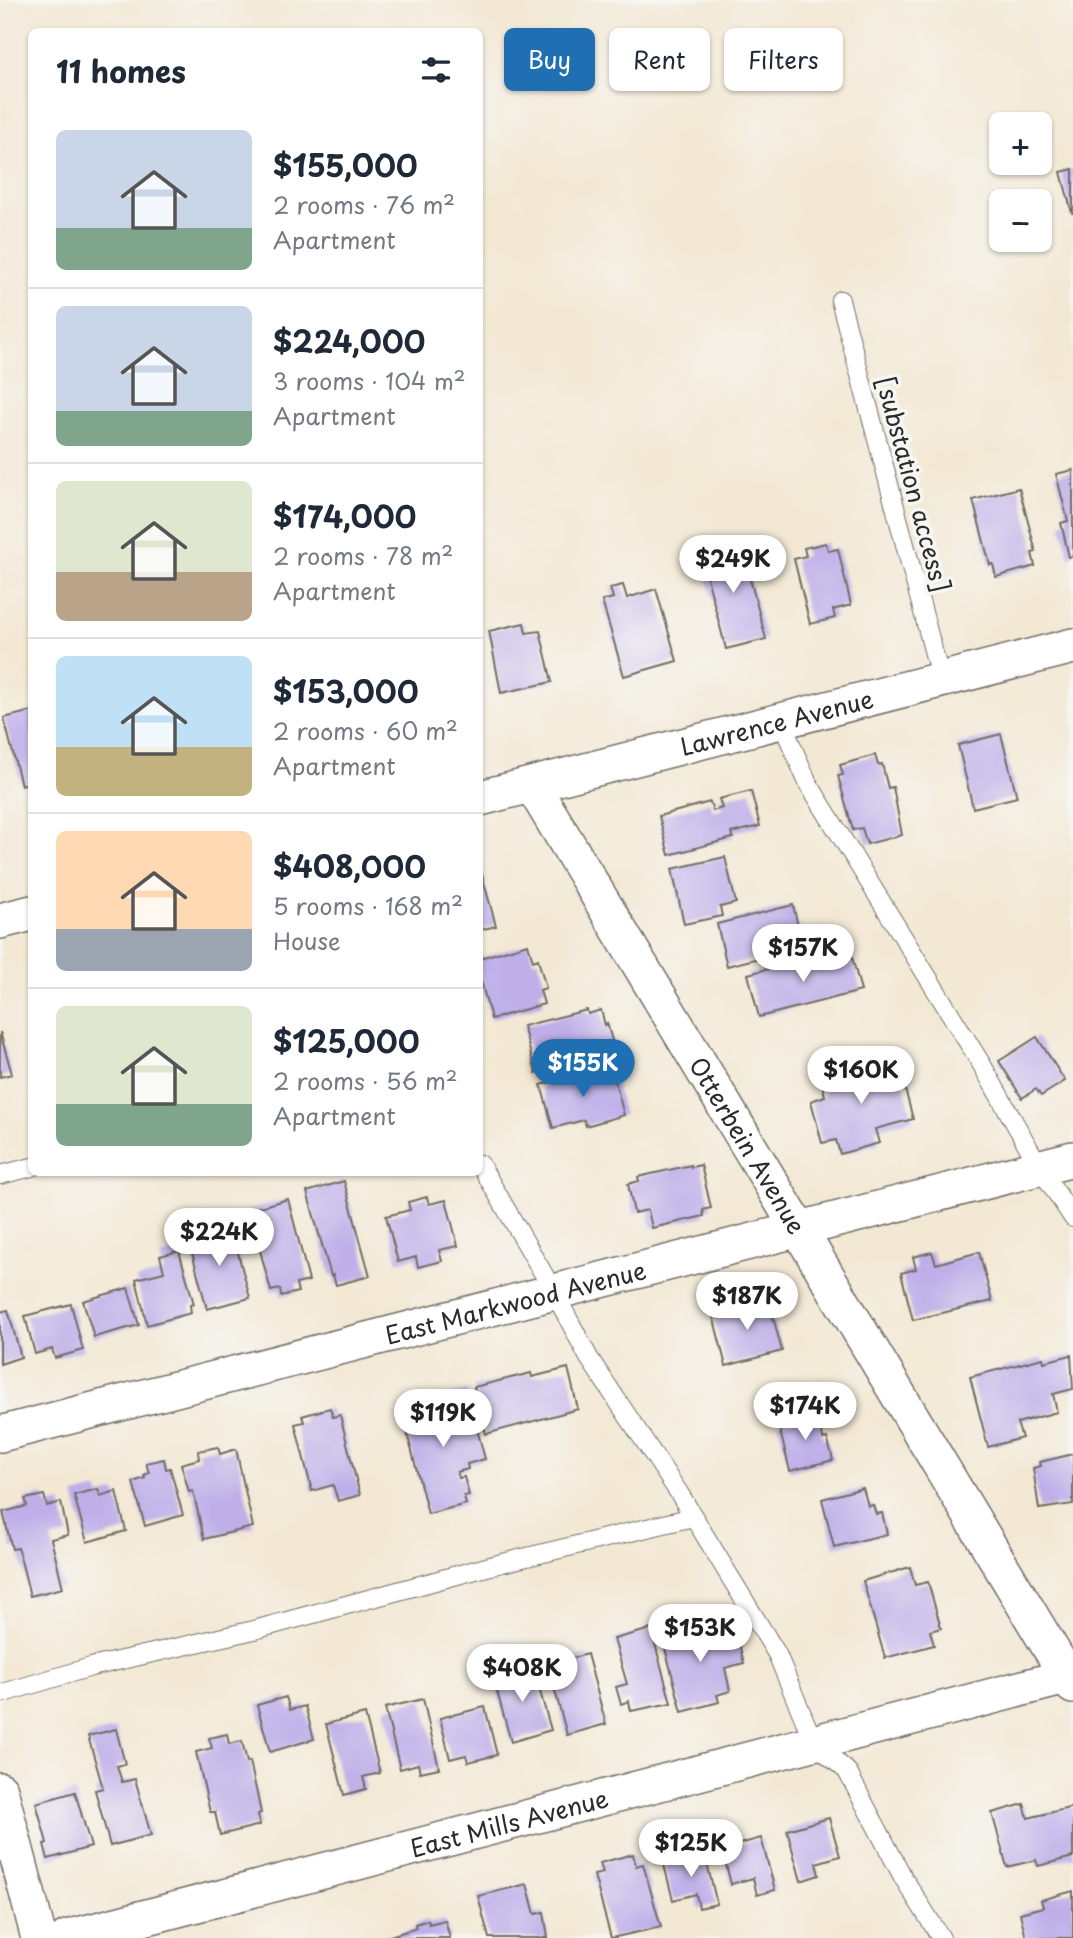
<!DOCTYPE html>
<html lang="en">
<head>
<meta charset="utf-8">
<style>
  body { margin:0; font-family:"Playpen Sans",sans-serif; background:#f6f6f7; color:#1f2937; height:100vh; display:flex; flex-direction:column; font-size:26px; white-space:nowrap }
  * { box-sizing:border-box; margin:0 }
  p { font-size:23px; color:#747a83 }
  .icon { flex:none; width:38px; height:38px; fill:none; stroke:currentColor; stroke-width:2; stroke-linecap:round; stroke-linejoin:round }
  .map { position:relative; flex:1; overflow:hidden }
  .side { position:absolute; left:28px; top:28px; width:455px; height:1148px; display:flex; flex-direction:column; background:#fff; border-radius:10px; box-shadow:0 2px 5px #0004 }
  .side>* { flex:none }
  .hud { position:absolute; left:504px; top:28px; width:464px; height:63px; display:flex; gap:14px }
  .buttons { position:absolute; left:989px; top:112px; display:grid; gap:14px }
  .buttons a { display:grid; place-items:center; width:63px; height:63px; border-radius:10px; background:#fff; box-shadow:0 2px 5px #0004; font-size:35px }
  .price { position:absolute; translate:-50% -60px; padding:0 16px; border-radius:24px; background:#fff; color:#222; font-size:23px; line-height:46px; filter:drop-shadow(0 2px 4px #0008) }
  .price::after { content:''; position:absolute; left:50%; top:42px; width:21px; height:16px; margin-left:-10px; background:inherit; clip-path:polygon(0 0,100% 0,50% 100%) }
  .price.selected { background:#1f6fb2; color:#fff }
  ul { padding:0; list-style:none }
  li { display:flex; align-items:center; gap:21px; height:175px; padding:0 28px }
  li+li { border-top:2px solid #e0e1e3 }
  li span { display:grid; place-items:center; flex:none; width:196px; height:140px; border-radius:10px; color:#555 }
  li>.icon { margin-inline-start:auto }
  span .icon { width:84px; height:84px; fill:#fffc; stroke-width:1 }
  li b { font-size:30px }
  h2 { display:flex; justify-content:space-between; align-items:center; height:84px; padding:0 28px; font-size:30px }
  .chip { padding:0 24px; border-radius:10px; background:#fff; box-shadow:0 2px 5px #0004; font-size:24px; line-height:63px }
  .chip.selected { background:#1f6fb2; color:#fff }
  .map>svg:first-child { display:block }
  .building { fill:#beafe9 }
  .lines { fill:none; stroke-linecap:round; stroke-linejoin:round }
  .service-casing { stroke:#716d66; stroke-width:20 }
  .minor-casing { stroke:#716d66; stroke-width:38 }
  .service { stroke:#fff; stroke-width:18 }
  .minor { stroke:#fff; stroke-width:35 }
  .labels { text-anchor:middle; dominant-baseline:central; stroke-width:7; stroke-linejoin:round; paint-order:stroke }
  .street-label { font-size:24px; fill:#2b2b2b; stroke:#f6f6f2 }
</style>
</head>
<body>
<div class="map">
<svg width="1073" height="1938" viewBox="0 0 1073 1938">
  <rect width="100%" height="100%" fill="#f6f6f2"/>
  <filter id="ink" filterUnits="userSpaceOnUse"><feTurbulence type="fractalNoise" baseFrequency=".0143" numOctaves="2"/><feDisplacementMap in="SourceGraphic" scale="14" xChannelSelector="R" yChannelSelector="G"/><feConvolveMatrix kernelMatrix="1 2 1 2 8 2 1 2 1" color-interpolation-filters="sRGB"/></filter>
  <filter id="wash" filterUnits="userSpaceOnUse"><feTurbulence type="fractalNoise" baseFrequency=".00686" numOctaves="4" result="noise"/><feDisplacementMap in="SourceGraphic" scale="28" xChannelSelector="R" yChannelSelector="G"/><feGaussianBlur stdDeviation="1.57" result="paint"/><feColorMatrix in="noise" values="0 0 0 0 0 0 0 0 0 0 0 0 0 0 0 0 0 1.4 0 .05"/><feComposite in="paint" operator="in"/></filter>
  <g filter="url(#wash)">
    <rect width="100%" height="100%" fill="#f3e8d4"/>
    <g id="blocks">
      <!-- building -->
      <g class="building">
        <polygon points="1073,169 1073,213 1072,213 1061,172"/>
        <polygon points="1073,470 1073,556 1069,557 1061,523 1068,521 1056,474"/>
        <polygon points="1019,488 1036,552 1032,553 1035,566 996,577 993,564 990,565 973,500"/>
        <polygon points="740,541 766,639 726,649 700,551"/>
        <polygon points="826,543 828,551 838,549 851,605 833,610 835,618 810,624 794,559 806,556 804,548"/>
        <polygon points="623,585 627,598 656,589 677,661 624,676 602,601 613,598 610,588"/>
        <polygon points="524,623 526,633 540,631 552,682 501,693 489,631"/>
        <polygon points="32,711 32,782 21,785 4,718"/>
        <polygon points="1001,734 1017,797 973,808 958,745"/>
        <polygon points="875,755 878,765 882,764 888,788 893,787 902,835 867,844 862,828 853,830 838,776 843,775 840,765"/>
        <polygon points="751,791 760,826 731,833 733,838 669,855 659,816 710,802 713,811 722,808 719,799"/>
        <polygon points="725,857 736,903 720,907 722,916 684,924 672,869"/>
        <polygon points="482,875 496,926 480,930 480,876"/>
        <polygon points="793,905 803,947 727,966 717,924"/>
        <polygon points="528,944 533,961 538,959 546,988 540,990 544,1004 491,1019 480,977 480,958"/>
        <polygon points="851,953 861,991 759,1017 748,974 815,957 816,962"/>
        <polygon points="587,1010 588,1014 601,1010 605,1025 607,1023 615,1051 585,1059 586,1064 562,1070 561,1066 536,1073 523,1026"/>
        <polygon points="0,1032 12,1074 0,1077"/>
        <polygon points="1037,1037 1065,1081 1041,1096 1036,1089 1022,1098 999,1061"/>
        <polygon points="897,1059 913,1119 875,1129 879,1143 840,1154 836,1140 822,1143 811,1101 825,1096 821,1080"/>
        <polygon points="611,1066 624,1115 586,1126 584,1120 553,1128 541,1085"/>
        <polygon points="691,1165 691,1167 701,1165 711,1208 703,1210 704,1216 652,1228 648,1210 634,1213 628,1184 639,1181 638,1177"/>
        <polygon points="344,1181 370,1276 336,1285 333,1275 331,1276 307,1192"/>
        <polygon points="427,1197 429,1204 446,1200 458,1246 439,1250 442,1261 418,1267 416,1257 398,1262 386,1216 410,1210 408,1202"/>
        <polygon points="288,1199 309,1281 296,1284 298,1292 281,1296 280,1289 271,1291 249,1210"/>
        <polygon points="231,1227 250,1298 207,1309 188,1238"/>
        <polygon points="179,1251 194,1304 190,1305 191,1313 147,1325 136,1279 164,1272 160,1256"/>
        <polygon points="932,1252 936,1264 979,1252 992,1301 913,1320 901,1273 916,1269 913,1257"/>
        <polygon points="128,1288 139,1325 94,1337 83,1301"/>
        <polygon points="768,1298 782,1351 726,1366 712,1312"/>
        <polygon points="71,1304 83,1350 55,1358 52,1349 35,1354 25,1316"/>
        <polygon points="8,1310 21,1357 0,1364 0,1312"/>
        <polygon points="1071,1355 1073,1389 1053,1394 1057,1412 1017,1423 1022,1438 988,1447 970,1377 1043,1358 1044,1362"/>
        <polygon points="568,1368 578,1409 486,1434 474,1387 531,1373 532,1377"/>
        <polygon points="467,1391 485,1459 467,1464 468,1469 457,1472 459,1478 464,1477 469,1495 464,1496 466,1504 428,1514 401,1409 430,1401 434,1414 444,1411 441,1397"/>
        <polygon points="330,1408 333,1417 340,1415 360,1495 338,1501 333,1485 312,1491 295,1424 304,1422 302,1416"/>
        <polygon points="817,1413 823,1439 827,1438 833,1460 790,1471 778,1423"/>
        <polygon points="218,1447 220,1454 236,1449 253,1527 204,1539 193,1491 189,1492 181,1464 199,1459 198,1451"/>
        <polygon points="1073,1454 1073,1504 1039,1509 1033,1468 1041,1466 1040,1462"/>
        <polygon points="164,1459 166,1469 170,1468 183,1515 145,1526 133,1482 145,1478 144,1475 149,1473 146,1463"/>
        <polygon points="863,1488 868,1506 873,1505 876,1514 882,1513 887,1534 834,1547 822,1499"/>
        <polygon points="98,1489 100,1496 116,1491 126,1531 87,1542 74,1495"/>
        <polygon points="44,1495 47,1506 61,1502 68,1535 51,1539 63,1588 30,1596 18,1548 12,1549 3,1512 27,1506 25,1499"/>
        <polygon points="910,1567 915,1585 928,1582 941,1628 930,1631 934,1645 885,1658 863,1581"/>
        <polygon points="704,1618 706,1625 714,1623 719,1645 738,1640 744,1663 725,1668 730,1691 717,1695 719,1702 682,1712 662,1637 686,1631 684,1623"/>
        <polygon points="651,1629 671,1703 631,1711 629,1701 621,1704 616,1687 627,1684 614,1639"/>
        <polygon points="587,1654 606,1724 567,1735 552,1680 570,1675 566,1660"/>
        <polygon points="533,1667 551,1730 511,1742 493,1677"/>
        <polygon points="286,1697 290,1710 305,1706 314,1739 270,1752 257,1705"/>
        <polygon points="423,1699 439,1768 420,1772 418,1764 400,1769 385,1708"/>
        <polygon points="485,1707 497,1755 468,1762 466,1755 450,1759 440,1718"/>
        <polygon points="365,1714 380,1773 363,1777 366,1789 344,1795 326,1724"/>
        <polygon points="116,1729 125,1764 117,1766 122,1782 135,1779 151,1835 110,1846 95,1790 103,1788 88,1736"/>
        <polygon points="227,1734 229,1744 242,1741 247,1762 250,1761 261,1813 258,1814 260,1825 220,1835 215,1812 210,1812 196,1752 212,1748 209,1738"/>
        <polygon points="75,1792 91,1847 48,1859 44,1844 47,1843 36,1803"/>
        <polygon points="1024,1804 1028,1818 1073,1807 1073,1857 1038,1866 1036,1860 1007,1867 992,1813"/>
        <polygon points="829,1818 840,1856 816,1863 819,1875 801,1881 787,1830"/>
        <polygon points="761,1838 775,1890 757,1895 753,1878 731,1884 722,1849"/>
        <polygon points="704,1851 717,1904 699,1908 696,1894 673,1900 663,1861"/>
        <polygon points="633,1854 636,1866 643,1864 661,1927 611,1938 594,1875 603,1873 600,1863"/>
        <polygon points="527,1884 535,1914 544,1912 548,1938 489,1938 478,1896"/>
        <polygon points="1073,1891 1073,1938 1026,1938 1020,1913 1043,1907 1041,1900"/>
        <polygon points="428,1920 429,1924 445,1920 450,1938 384,1938 416,1928 415,1924"/>
      </g>
    </g>
  </g>
  <g filter="url(#ink)">
    <use href="#blocks" fill-opacity="0" stroke="#716d66" stroke-width="2"/>
    <g class="lines">
      <defs>
        <g id="service">
          <polyline points="840,300 941,680"/>
          <polyline points="781,721 808,783 982,1065 1040,1168 1073,1218"/>
          <polyline points="480,1164 554,1292 589,1358 679,1493 777,1654 814,1743 847,1771 904,1879 941,1938"/>
          <polyline points="0,1175 32,1167"/>
          <polyline points="0,1694 91,1667 254,1630 494,1565 693,1517"/>
        </g>
        <g id="minor">
          <path id="s1" d="M532,785L1073,1686"/>
          <path id="s2" d="M480,798L1073,646"/>
          <polyline points="0,921 32,913"/>
          <path id="s3" d="M0,1434L1073,1159"/>
          <polyline points="0,1790 39,1938"/>
          <path id="s4" d="M67,1938L1073,1675"/>
        </g>
      </defs>
      <!-- service casing -->
      <use href="#service" class="service-casing"/>
      <!-- minor casing -->
      <use href="#minor" class="minor-casing"/>
      <!-- service -->
      <use href="#service" class="service"/>
      <!-- minor -->
      <use href="#minor" class="minor"/>
    </g>
  </g>
  <g class="labels">
    <!-- street labels -->
    <g class="street-label">
      <text transform="translate(914 484) rotate(75)">[substation access]</text>
      <text stroke="none"><textPath href="#s2" startOffset="306">Lawrence Avenue</textPath></text>
      <text stroke="none"><textPath href="#s1" startOffset="420">Otterbein Avenue</textPath></text>
      <text stroke="none"><textPath href="#s3" startOffset="532">East Markwood Avenue</textPath></text>
      <text stroke="none"><textPath href="#s4" startOffset="457">East Mills Avenue</textPath></text>
    </g>
  </g>
</svg>
<div class="buttons">
<a>+</a>
<a>−</a>
</div>
<b class="price" style="left:733px;top:595px">$249K</b>
<b class="price" style="left:803px;top:984px">$157K</b>
<b class="price selected" style="left:583px;top:1099px">$155K</b>
<b class="price" style="left:861px;top:1106px">$160K</b>
<b class="price" style="left:219px;top:1268px">$224K</b>
<b class="price" style="left:747px;top:1332px">$187K</b>
<b class="price" style="left:805px;top:1442px">$174K</b>
<b class="price" style="left:443px;top:1449px">$119K</b>
<b class="price" style="left:700px;top:1664px">$153K</b>
<b class="price" style="left:522px;top:1704px">$408K</b>
<b class="price" style="left:691px;top:1879px">$125K</b>
<div class="hud">
<a class="chip selected">Buy</a>
<a class="chip">Rent</a>
<a class="chip">Filters</a>
</div>
<section class="side">
<h2>11 homes<svg class="icon" aria-label="filters" viewBox="0 0 24 24"><path d="M4 7h16M4 17h16"/><circle cx="9" cy="7" r="2"/><circle cx="15" cy="17" r="2"/></svg></h2>
<ul>
<li><span style="background:linear-gradient(#c9d6e8 70%,#7fa58c 0)"><svg class="icon" aria-label="home" viewBox="0 0 24 24"><path d="M3 11l9-7 9 7M6 9v11h12V9"/></svg></span><div><b>$155,000</b><p>2 rooms · 76 m²</p><p>Apartment</p></div></li>
<li><span style="background:linear-gradient(#c9d6e8 75%,#7fa58c 0)"><svg class="icon" aria-label="home" viewBox="0 0 24 24"><path d="M3 11l9-7 9 7M6 9v11h12V9"/></svg></span><div><b>$224,000</b><p>3 rooms · 104 m²</p><p>Apartment</p></div></li>
<li><span style="background:linear-gradient(#dfe7d0 65%,#b9a48a 0)"><svg class="icon" aria-label="home" viewBox="0 0 24 24"><path d="M3 11l9-7 9 7M6 9v11h12V9"/></svg></span><div><b>$174,000</b><p>2 rooms · 78 m²</p><p>Apartment</p></div></li>
<li><span style="background:linear-gradient(#bfe0f5 65%,#c2b280 0)"><svg class="icon" aria-label="home" viewBox="0 0 24 24"><path d="M3 11l9-7 9 7M6 9v11h12V9"/></svg></span><div><b>$153,000</b><p>2 rooms · 60 m²</p><p>Apartment</p></div></li>
<li><span style="background:linear-gradient(#ffd9b3 70%,#9aa5b1 0)"><svg class="icon" aria-label="home" viewBox="0 0 24 24"><path d="M3 11l9-7 9 7M6 9v11h12V9"/></svg></span><div><b>$408,000</b><p>5 rooms · 168 m²</p><p>House</p></div></li>
<li><span style="background:linear-gradient(#dfe7d0 70%,#7fa58c 0)"><svg class="icon" aria-label="home" viewBox="0 0 24 24"><path d="M3 11l9-7 9 7M6 9v11h12V9"/></svg></span><div><b>$125,000</b><p>2 rooms · 56 m²</p><p>Apartment</p></div></li>
</ul>
</section>
</div>
</body>
</html>
